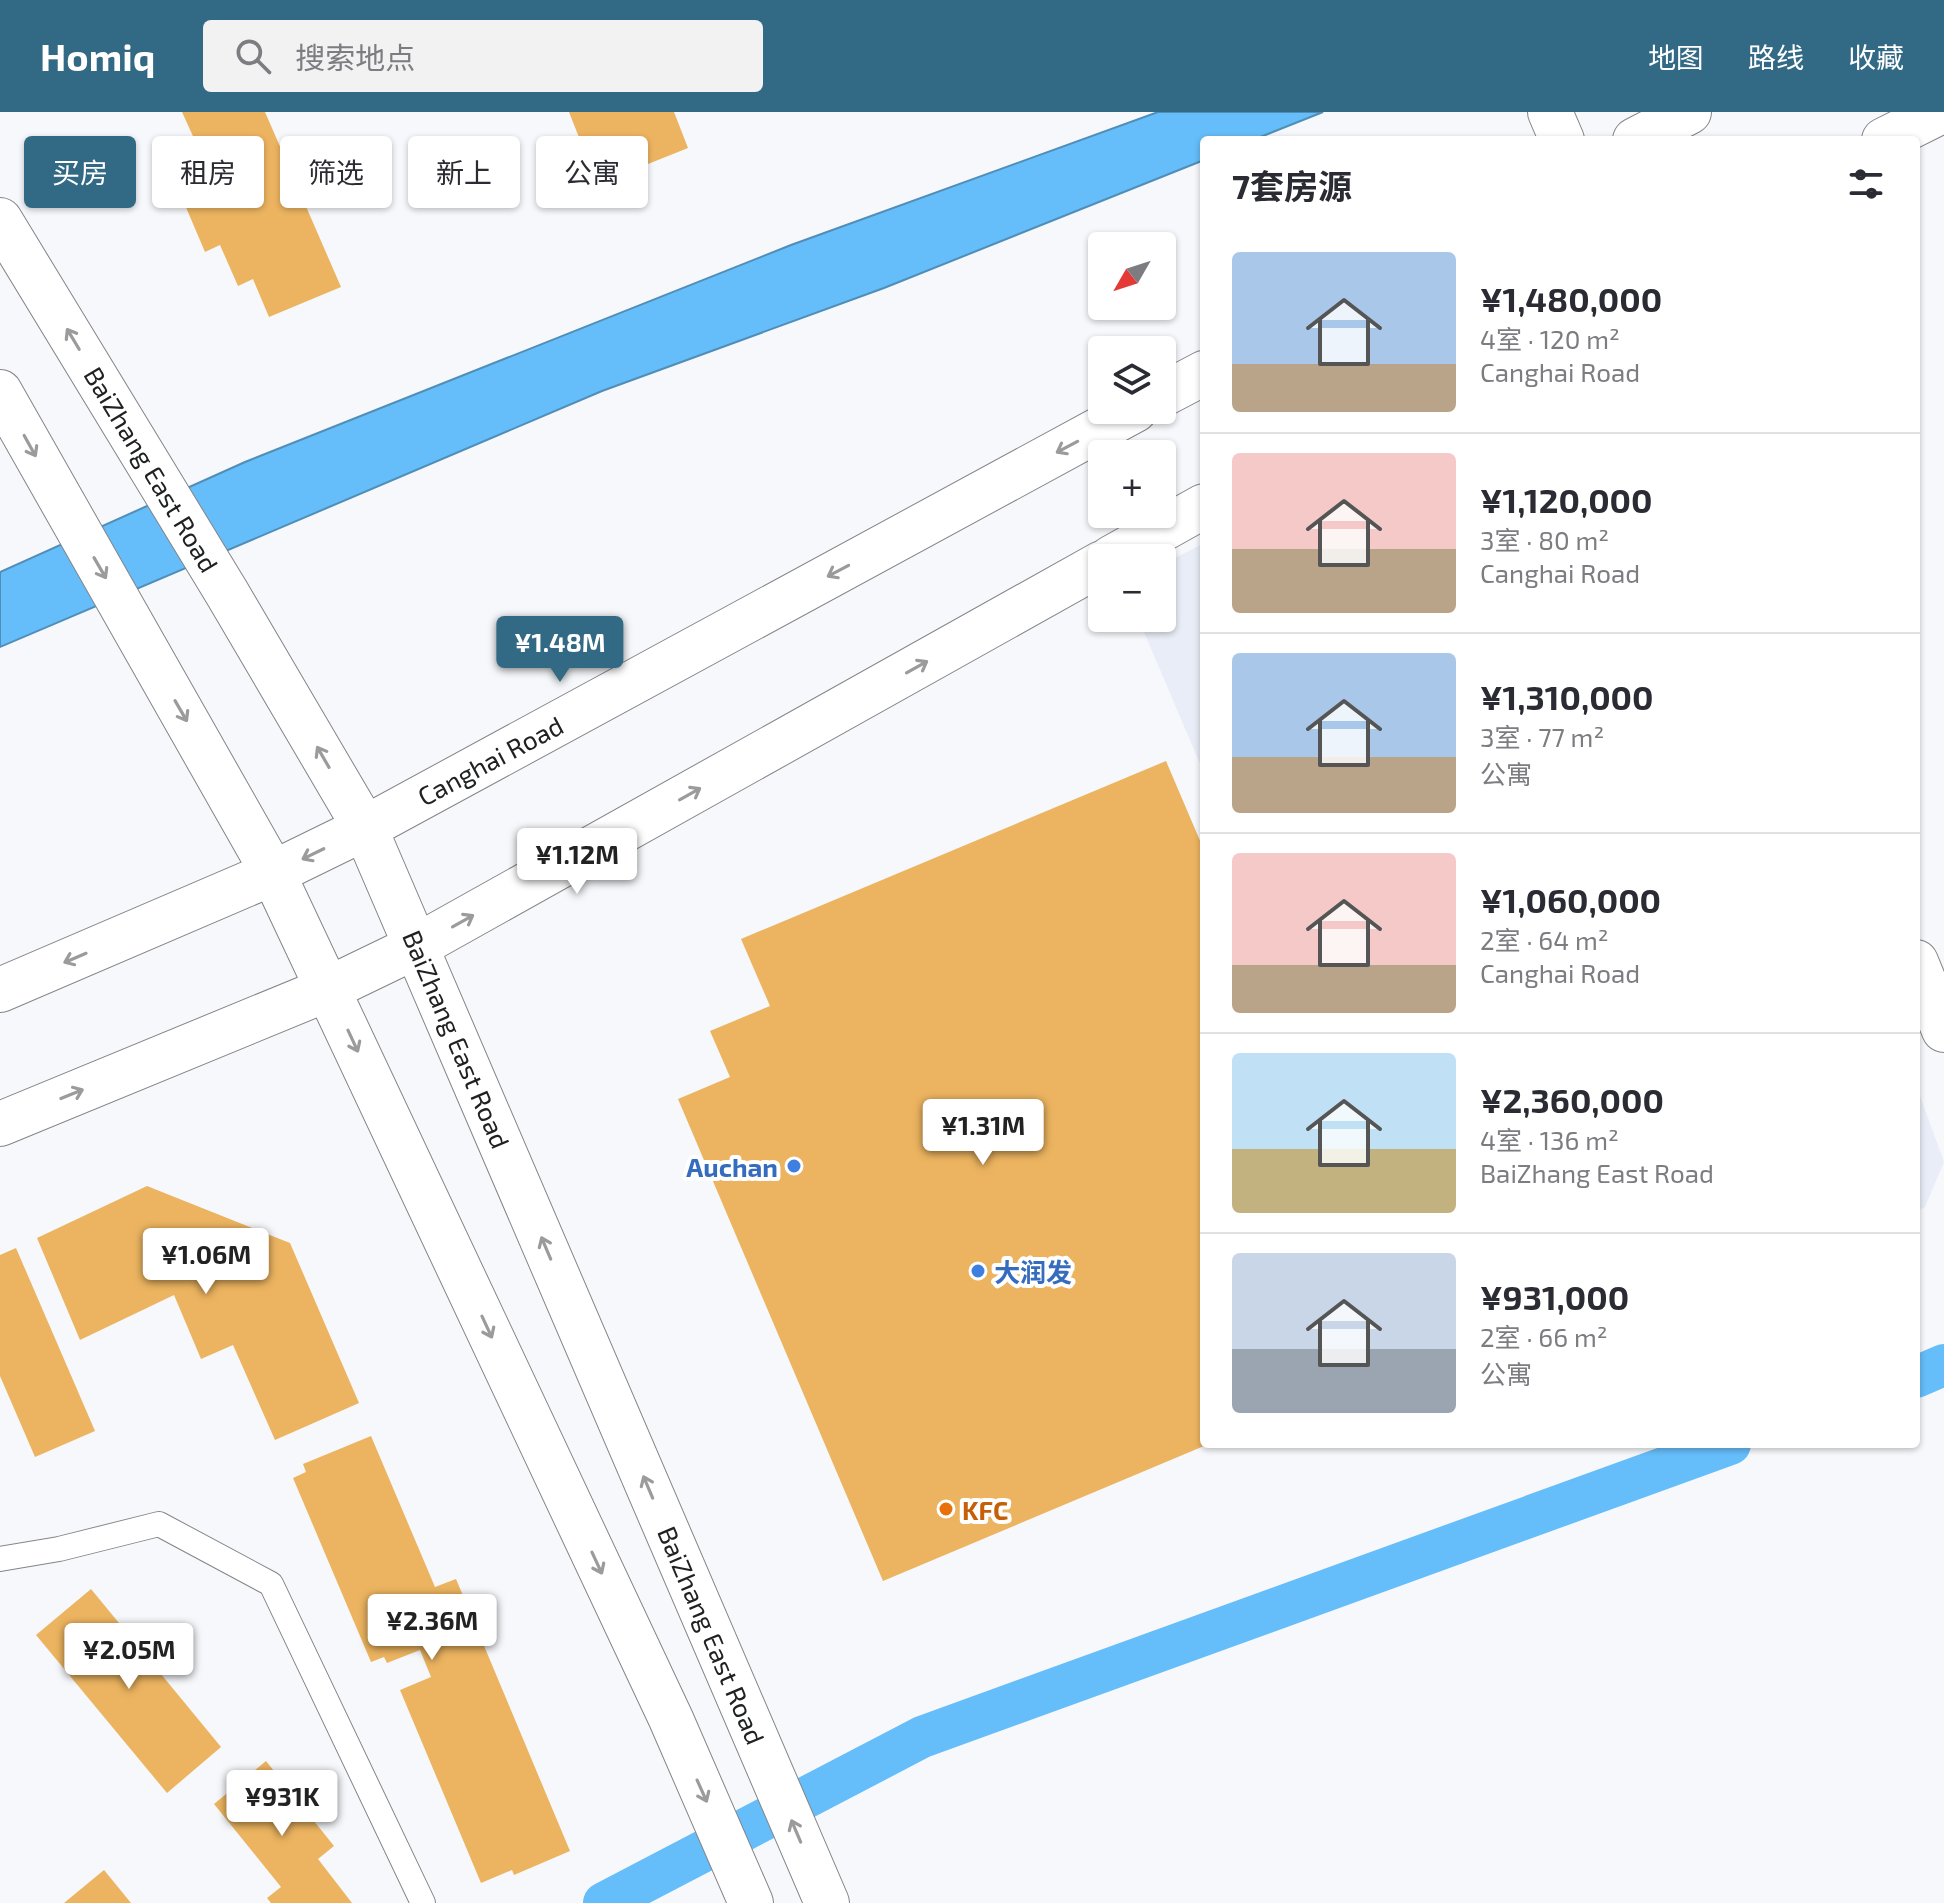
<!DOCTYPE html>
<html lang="zh">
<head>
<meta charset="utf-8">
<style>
  body { margin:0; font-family:"Exo 2","Noto Sans SC",sans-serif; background:#f2f2f3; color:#2b2b33; height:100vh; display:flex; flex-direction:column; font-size:30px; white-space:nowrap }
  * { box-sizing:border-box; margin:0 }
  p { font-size:26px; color:#7c7c81 }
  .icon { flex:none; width:44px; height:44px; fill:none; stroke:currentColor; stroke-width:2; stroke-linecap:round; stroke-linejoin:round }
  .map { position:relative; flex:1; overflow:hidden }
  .drawer { position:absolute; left:1200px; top:24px; width:720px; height:1312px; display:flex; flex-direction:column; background:#fff; border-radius:8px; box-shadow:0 2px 6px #0004 }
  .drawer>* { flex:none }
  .top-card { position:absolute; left:24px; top:24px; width:760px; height:72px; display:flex; gap:16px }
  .needle { width:52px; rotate:231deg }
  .fabs { position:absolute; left:1088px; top:120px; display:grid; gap:16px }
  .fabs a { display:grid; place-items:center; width:88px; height:88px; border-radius:8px; background:#fff; box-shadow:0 2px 6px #0004; font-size:40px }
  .price { position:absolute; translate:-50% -68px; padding:0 18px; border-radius:8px; background:#fff; color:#222; font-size:26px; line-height:52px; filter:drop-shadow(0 2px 4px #0008) }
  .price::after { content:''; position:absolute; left:50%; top:48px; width:24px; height:18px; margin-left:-12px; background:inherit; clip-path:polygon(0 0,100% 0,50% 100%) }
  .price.selected { background:#326984; color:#fff }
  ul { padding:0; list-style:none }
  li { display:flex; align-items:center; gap:24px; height:200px; padding:0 32px }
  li+li { border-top:2px solid #e1e1e2 }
  li span { display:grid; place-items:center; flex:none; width:224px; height:160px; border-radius:8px; color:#555 }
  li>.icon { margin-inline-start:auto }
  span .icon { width:96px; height:96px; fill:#fffc; stroke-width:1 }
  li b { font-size:34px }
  h2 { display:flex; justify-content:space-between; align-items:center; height:96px; padding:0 32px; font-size:34px }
  .chip { padding:0 28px; border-radius:8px; background:#fff; box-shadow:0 2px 6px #0004; font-size:28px; line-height:72px }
  .chip.selected { background:#326984; color:#fff }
  header { display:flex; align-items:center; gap:48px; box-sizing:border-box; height:112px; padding:0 40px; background:#326984; color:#fff }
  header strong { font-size:38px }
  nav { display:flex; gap:44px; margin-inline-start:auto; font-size:28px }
  .search { width:560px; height:72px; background:#f2f2f3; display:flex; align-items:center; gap:20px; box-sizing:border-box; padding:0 28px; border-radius:8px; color:#7c7c81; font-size:30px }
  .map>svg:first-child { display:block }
  .built { fill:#e9edf7 }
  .water { fill:#65bdf9; stroke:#508eb8; stroke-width:2 }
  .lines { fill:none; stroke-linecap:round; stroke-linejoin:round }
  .canal { stroke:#65bdf9; stroke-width:42 }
  .building { fill:#ecb460 }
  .service-casing { stroke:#848588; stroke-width:26 }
  .minor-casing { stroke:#848588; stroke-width:46 }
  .secondary-casing { stroke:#848588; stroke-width:46 }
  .primary-casing { stroke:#848588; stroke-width:46 }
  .service { stroke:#fff; stroke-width:24 }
  .minor { stroke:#fff; stroke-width:44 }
  .secondary { stroke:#fff; stroke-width:44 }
  .primary { stroke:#fff; stroke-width:44 }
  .oneway { stroke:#9b9b9c }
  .shop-dot { fill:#3f7fe0; stroke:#fff; stroke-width:3 }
  .food-dot { fill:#e8710a; stroke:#fff; stroke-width:3 }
  .labels { text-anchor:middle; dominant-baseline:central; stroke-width:8; stroke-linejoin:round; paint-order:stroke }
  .street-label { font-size:26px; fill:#202122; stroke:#fff }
  .shop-label { font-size:26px; font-weight:bold; fill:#366cbe; stroke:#fff; text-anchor:end }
  .food-label { font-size:26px; font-weight:bold; fill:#c56008; stroke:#fff; text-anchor:start }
</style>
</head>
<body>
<header>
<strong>Homiq</strong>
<div class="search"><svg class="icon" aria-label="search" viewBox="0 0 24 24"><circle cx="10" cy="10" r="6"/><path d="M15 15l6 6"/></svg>搜索地点</div>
<nav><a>地图</a><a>路线</a><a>收藏</a></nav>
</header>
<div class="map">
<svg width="1944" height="1791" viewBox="0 0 1944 1791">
  <rect width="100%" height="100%" fill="#f6f8fb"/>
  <!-- built -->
  <g class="built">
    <polygon points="1204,431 1204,661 1138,506 1162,506 1162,453"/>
    <polygon points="1916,973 1944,1050 1925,1095 1916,1099"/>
  </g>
  <!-- water -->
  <polygon class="water" points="1158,0 1323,0 1253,28 1204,28 1204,48 884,176 602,279 0,535 0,460 245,350 791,133"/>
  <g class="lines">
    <!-- canal -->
    <g class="canal">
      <polyline points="1916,1265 1944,1253"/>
      <polyline points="604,1791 922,1625 1730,1332"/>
    </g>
  </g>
  <!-- building -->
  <g class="building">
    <polygon points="182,0 265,0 341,175 269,205 253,167 238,174 220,133 205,140 182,86 198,79 181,40 197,33"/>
    <polygon points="569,0 674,0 688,36 613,66 597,27 582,33"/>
    <polygon points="1166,649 1204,738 1204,1334 883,1469 678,987 730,965 710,919 770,894 741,827"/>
    <polygon points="147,1074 290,1131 359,1291 275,1328 233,1233 201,1247 174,1183 80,1228 37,1126"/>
    <polygon points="16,1136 95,1319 35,1345 0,1264 0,1143"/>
    <polygon points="371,1324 435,1475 456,1467 570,1739 514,1763 512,1758 481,1771 400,1578 431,1565 420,1538 387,1551 384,1545 371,1550 293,1366 306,1360 303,1352"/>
    <polygon points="91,1477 221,1635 167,1681 36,1523"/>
    <polygon points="266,1649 334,1734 318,1747 352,1791 271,1791 267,1786 281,1775 214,1692"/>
    <polygon points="104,1758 131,1791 64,1791"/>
  </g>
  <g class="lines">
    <defs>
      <polyline id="service" points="0,1447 59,1437 159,1412 271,1472 423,1791"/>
      <g id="minor">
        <polyline points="1550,0 1562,28"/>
        <polyline points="1916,850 1944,918"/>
      </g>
      <g id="secondary">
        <polyline points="1635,28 1689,0"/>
        <polyline points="1884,28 1940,0"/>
        <polyline points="1162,283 1204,261"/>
        <polyline points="1111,446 1204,394"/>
        <polyline points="0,878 273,761 365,716 1135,298"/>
        <polyline points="0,1012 328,877 417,834 1102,451"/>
      </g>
      <g id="primary">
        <polyline points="0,108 227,481 365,716 827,1791"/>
        <polyline points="0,280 273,761 671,1607 751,1791"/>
      </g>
    </defs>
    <!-- service casing -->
    <use href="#service" class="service-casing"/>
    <!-- minor casing -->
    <use href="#minor" class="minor-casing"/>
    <!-- secondary casing -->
    <use href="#secondary" class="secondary-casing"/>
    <!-- primary casing -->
    <use href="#primary" class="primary-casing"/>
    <!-- service -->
    <use href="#service" class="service"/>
    <!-- minor -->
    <use href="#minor" class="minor"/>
    <!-- secondary -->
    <use href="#secondary" class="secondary"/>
    <!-- primary -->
    <use href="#primary" class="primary"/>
  </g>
  <!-- one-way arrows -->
  <defs><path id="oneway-shaft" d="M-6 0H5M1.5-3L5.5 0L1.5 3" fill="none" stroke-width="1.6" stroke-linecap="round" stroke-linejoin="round" transform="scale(2)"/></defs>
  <g class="oneway">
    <use href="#oneway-shaft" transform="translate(73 227) rotate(-121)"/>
    <use href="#oneway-shaft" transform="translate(30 334) rotate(61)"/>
    <use href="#oneway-shaft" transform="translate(1067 335) rotate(152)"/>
    <use href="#oneway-shaft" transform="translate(100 456) rotate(60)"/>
    <use href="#oneway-shaft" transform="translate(838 459) rotate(152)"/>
    <use href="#oneway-shaft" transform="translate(917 555) rotate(-29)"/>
    <use href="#oneway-shaft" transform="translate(181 599) rotate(60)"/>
    <use href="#oneway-shaft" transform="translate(323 645) rotate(-120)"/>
    <use href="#oneway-shaft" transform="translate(690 682) rotate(-29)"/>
    <use href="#oneway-shaft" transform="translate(313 742) rotate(154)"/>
    <use href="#oneway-shaft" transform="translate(463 809) rotate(-29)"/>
    <use href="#oneway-shaft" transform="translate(75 846) rotate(157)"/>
    <use href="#oneway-shaft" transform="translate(353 929) rotate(65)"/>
    <use href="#oneway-shaft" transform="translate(72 982) rotate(-22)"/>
    <use href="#oneway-shaft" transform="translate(546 1136) rotate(-113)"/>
    <use href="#oneway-shaft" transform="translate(487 1215) rotate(65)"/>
    <use href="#oneway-shaft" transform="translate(648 1375) rotate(-113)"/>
    <use href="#oneway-shaft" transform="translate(597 1451) rotate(65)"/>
    <use href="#oneway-shaft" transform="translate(702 1679) rotate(66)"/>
    <use href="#oneway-shaft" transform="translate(796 1719) rotate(-113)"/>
  </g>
  <!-- markers -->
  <g class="shop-dot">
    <circle cx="794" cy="1054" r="8"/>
    <circle cx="978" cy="1159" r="8"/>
  </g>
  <circle class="food-dot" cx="946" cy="1397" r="8"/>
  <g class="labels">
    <!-- street labels -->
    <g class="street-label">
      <text transform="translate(152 357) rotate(59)">BaiZhang East Road</text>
      <text transform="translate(490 648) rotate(-28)">Canghai Road</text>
      <text transform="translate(457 927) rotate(67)">BaiZhang East Road</text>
      <text transform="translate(712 1523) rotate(67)">BaiZhang East Road</text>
    </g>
    <!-- shop labels -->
    <g class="shop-label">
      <text x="778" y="1054">Auchan</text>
      <text x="994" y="1159" text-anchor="start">大润发</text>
    </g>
    <!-- food labels -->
    <g class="food-label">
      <text x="962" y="1397">KFC</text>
    </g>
  </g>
</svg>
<div class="fabs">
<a><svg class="needle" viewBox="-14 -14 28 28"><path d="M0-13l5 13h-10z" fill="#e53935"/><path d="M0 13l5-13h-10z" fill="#7c7c81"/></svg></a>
<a><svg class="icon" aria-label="layers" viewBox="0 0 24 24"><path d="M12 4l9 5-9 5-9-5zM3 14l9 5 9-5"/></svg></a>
<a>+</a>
<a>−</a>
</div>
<b class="price selected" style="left:560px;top:572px">¥1.48M</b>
<b class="price" style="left:577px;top:784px">¥1.12M</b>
<b class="price" style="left:983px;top:1055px">¥1.31M</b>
<b class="price" style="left:206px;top:1184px">¥1.06M</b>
<b class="price" style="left:432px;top:1550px">¥2.36M</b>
<b class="price" style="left:129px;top:1579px">¥2.05M</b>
<b class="price" style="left:282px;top:1726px">¥931K</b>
<div class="top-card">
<a class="chip selected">买房</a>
<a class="chip">租房</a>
<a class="chip">筛选</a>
<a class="chip">新上</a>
<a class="chip">公寓</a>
</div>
<section class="drawer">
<h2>7套房源<svg class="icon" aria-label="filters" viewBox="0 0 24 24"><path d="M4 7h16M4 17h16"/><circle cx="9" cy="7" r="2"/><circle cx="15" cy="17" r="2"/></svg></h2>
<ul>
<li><span style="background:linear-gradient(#a9c7e8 70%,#b9a48a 0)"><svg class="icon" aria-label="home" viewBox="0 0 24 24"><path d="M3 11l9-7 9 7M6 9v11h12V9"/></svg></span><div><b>¥1,480,000</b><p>4室 · 120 m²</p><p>Canghai Road</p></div></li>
<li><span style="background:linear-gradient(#f6c9c9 60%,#b9a48a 0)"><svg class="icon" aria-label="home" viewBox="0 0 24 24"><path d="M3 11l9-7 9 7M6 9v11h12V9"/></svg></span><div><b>¥1,120,000</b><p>3室 · 80 m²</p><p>Canghai Road</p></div></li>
<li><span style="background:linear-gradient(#a9c7e8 65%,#b9a48a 0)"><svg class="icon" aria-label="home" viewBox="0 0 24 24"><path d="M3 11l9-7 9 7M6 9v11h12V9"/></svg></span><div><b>¥1,310,000</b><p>3室 · 77 m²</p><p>公寓</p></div></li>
<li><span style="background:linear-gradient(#f6c9c9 70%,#b9a48a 0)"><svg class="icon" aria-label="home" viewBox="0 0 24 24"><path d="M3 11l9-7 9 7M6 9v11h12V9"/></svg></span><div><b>¥1,060,000</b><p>2室 · 64 m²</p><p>Canghai Road</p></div></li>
<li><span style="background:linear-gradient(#bfe0f5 60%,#c2b280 0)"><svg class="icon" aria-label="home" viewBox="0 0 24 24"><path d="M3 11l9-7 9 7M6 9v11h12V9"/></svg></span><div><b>¥2,360,000</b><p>4室 · 136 m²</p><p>BaiZhang East Road</p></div></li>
<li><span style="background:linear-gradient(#c9d6e8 60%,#9aa5b1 0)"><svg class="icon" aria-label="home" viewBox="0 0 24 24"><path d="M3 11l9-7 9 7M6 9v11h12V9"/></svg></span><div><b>¥931,000</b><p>2室 · 66 m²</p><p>公寓</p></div></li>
</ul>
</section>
</div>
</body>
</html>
